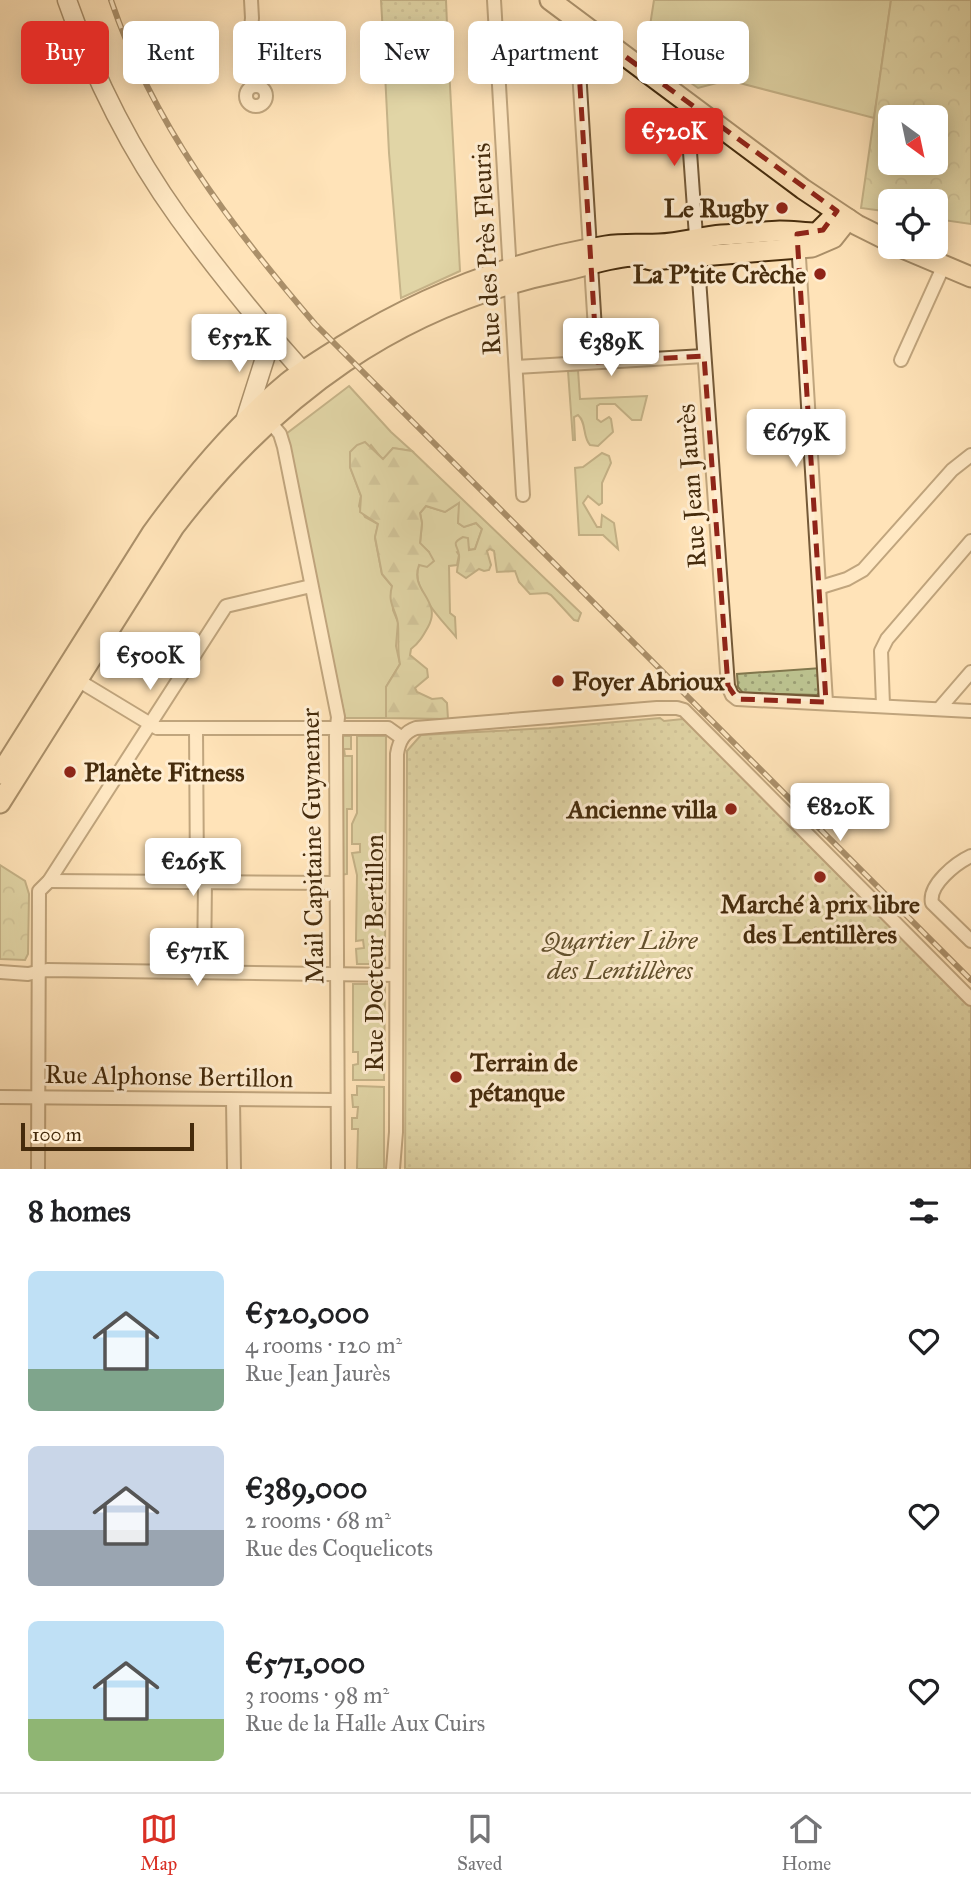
<!DOCTYPE html>
<html lang="en">
<head>
<meta charset="utf-8">
<style>
  body { margin:0; font-family:"IM FELL Great Primer",serif; background:#f2f2f2; color:#202124; height:100vh; display:flex; flex-direction:column; font-size:26px; white-space:nowrap }
  * { box-sizing:border-box; margin:0 }
  p { font-size:23px; color:#757577 }
  .icon { flex:none; width:38px; height:38px; fill:none; stroke:currentColor; stroke-width:2; stroke-linecap:round; stroke-linejoin:round }
  .map { position:relative; height:1169px; overflow:hidden }
  .details { display:flex; flex-direction:column; background:#fff; flex:1 }
  .details>* { flex:none }
  .hud { position:absolute; left:21px; top:21px; width:929px; height:63px; display:flex; gap:14px }
  .needle { width:46px; rotate:147deg }
  .tools { position:absolute; left:878px; top:105px; display:grid; gap:14px }
  .tools a { display:grid; place-items:center; width:70px; height:70px; border-radius:10px; background:#fff; box-shadow:0 4px 18px #0003; font-size:35px }
  .scale { position:absolute; left:21px; bottom:18px; width:173px; box-sizing:border-box; padding-left:7px; border:4px solid #452b0c; border-top:0; font-size:19px; line-height:24px; white-space:nowrap; color:#452b0c; -webkit-text-stroke:5px #ffedd1; paint-order:stroke }
  .price { position:absolute; translate:-50% -60px; padding:0 16px; border-radius:7px; background:#fff; color:#222; font-size:23px; line-height:46px; filter:drop-shadow(0 2px 4px #0008) }
  .price::after { content:''; position:absolute; left:50%; top:42px; width:21px; height:16px; margin-left:-10px; background:inherit; clip-path:polygon(0 0,100% 0,50% 100%) }
  .price.on { background:#d93025; color:#fff }
  ul { padding:0; list-style:none }
  li { display:flex; align-items:center; gap:21px; height:175px; padding:0 28px }
  li span { display:grid; place-items:center; flex:none; width:196px; height:140px; border-radius:10px; color:#555 }
  li>.icon { margin-inline-start:auto }
  span .icon { width:84px; height:84px; fill:#fffc; stroke-width:1 }
  li b { font-size:30px }
  h2 { display:flex; justify-content:space-between; align-items:center; height:84px; padding:0 28px; font-size:30px }
  .tag { padding:0 24px; border-radius:10px; background:#fff; box-shadow:0 4px 18px #0003; font-size:24px; line-height:63px }
  .tag.on { background:#d93025; color:#fff }
  .dock { display:flex; justify-content:space-around; align-items:center; height:98px; border-top:2px solid #e0e0e0; background:#fff; font-size:19px; color:#757577 }
  .dock a { display:grid; justify-items:center; gap:4px }
  .dock .on { color:#d93025 }
  .map>svg:first-child { display:block }
  .grass { fill:#bdc491; stroke:#81784e; stroke-width:2 }
  .forest { fill:url(#forest-firs); stroke:#81784e; stroke-width:2 }
  .park { fill:url(#park-crowns); stroke:#81784e; stroke-width:2; fill-rule:evenodd }
  .garden { fill:url(#garden-dots); stroke:#81784e; stroke-width:2 }
  .lines { fill:none; stroke-linecap:round; stroke-linejoin:round }
  .street-casing { stroke:#745937; stroke-width:16 }
  .secondary-casing { stroke:#452b0c; stroke-width:21 }
  .primary-casing { stroke:#452b0c; stroke-width:23 }
  .street { stroke:#ffedd1; stroke-width:12 }
  .secondary { stroke:#ffedd1; stroke-width:18 }
  .primary { stroke:#ffe3b8; stroke-width:19 }
  .rail-casing { stroke:#452b0c; stroke-width:6 }
  .rail { stroke:#ffedd1; stroke-width:3.5; stroke-dasharray:10; stroke-linecap:butt }
  .marked { fill:none; stroke:#8f2418; stroke-width:5; stroke-dasharray:14 9; stroke-linejoin:round }
  .poi-dot { fill:#8f2418; stroke:#ffedd1; stroke-width:2.5 }
  .labels { text-anchor:middle; dominant-baseline:central; stroke-width:6; stroke-linejoin:round; paint-order:stroke }
  .poi-label { font-size:26px; font-weight:bold; fill:#452b0c; stroke:#ffedd1; text-anchor:end }
  .street-label { font-size:26px; fill:#452b0c; stroke:#ffedd1 }
  .park-label { font-size:26px; font-style:italic; fill:#63512d; stroke:#ffedd1 }
</style>
</head>
<body>
<div class="map">
<svg width="971" height="1169" viewBox="0 0 971 1169">
  <defs>
    <pattern id="forest-firs" width="22" height="20" patternUnits="userSpaceOnUse" patternTransform="scale(1.75)"><rect width="22" height="20" fill="#bdc491"/><path d="M5 1l3.5 6h-7zM16 11l3.5 6h-7z" fill="#9b9f75"/></pattern>
    <pattern id="park-crowns" width="20" height="18" patternUnits="userSpaceOnUse" patternTransform="scale(1.75)"><rect width="20" height="18" fill="#bdc491"/><path d="M2 6a3 3 0 1 1 6 0M12 15a3 3 0 1 1 6 0" fill="none" stroke="#9b9f75"/></pattern>
    <pattern id="garden-dots" width="8" height="8" patternUnits="userSpaceOnUse" patternTransform="scale(1.75)"><rect width="8" height="8" fill="#bdc491"/><path d="M2 2h.1M6 6h.1" fill="none" stroke="#9b9f75" stroke-width="1.8" stroke-linecap="round"/></pattern>
  </defs>
  <rect width="100%" height="100%" fill="#ffe3b8"/>
  <filter id="stains"><feTurbulence type="fractalNoise" baseFrequency=".00286" numOctaves="4"/><feColorMatrix values="0 0 0 0 .2 0 0 0 0 .09 0 0 0 0 .02 0 0 0 .5 -.17"/></filter>
  <radialGradient id="worn" r=".72"><stop offset=".6" stop-color="#630" stop-opacity="0"/><stop offset="1" stop-color="#630" stop-opacity=".3"/></radialGradient>
  <!-- grass -->
  <g class="grass">
    <polygon points="654,0 891,0 874,118 728,80 698,88 646,51"/>
    <polygon points="448,49 460,271 401,298 389,153 384,53"/>
    <path d="M578,370L580,399L647,396L641,420H632L615,404H600L597,406V419L601,422L609,417L611,419L613,432L598,446L590,445C582,436 587,423 578,415L574,417L575,440H573L568,371Z"/>
    <polygon points="349,386 391,432 412,451 393,448 383,460 371,445 350,467 361,496 359,506 365,517 378,524 375,538 382,574 392,586 393,610 398,622 396,646 400,664 386,687 386,718 345,718 286,434"/>
    <polygon points="602,453 609,456 611,463 602,483 602,503 599,505 588,496 583,503 597,527 601,527 602,515 614,523 618,549 603,535 579,535 575,468 583,467"/>
    <path d="M460,502L458,523L464,527L476,523L482,529L475,549L470,550L468,546L457,552L459,555L457,565L449,566L450,613L455,617L456,637C441,619 410,590 419,565H423L429,552L420,544L422,523L420,513L426,506L445,512Z"/>
    <polygon points="340,736 351,736 351,749 344,749 345,756 352,756 352,809 347,809 347,874 340,875"/>
    <polygon points="357,736 386,736 385,964 357,964 356,949 364,948 363,940 356,941 357,875 352,853 360,852 360,844 352,844 352,824 357,813"/>
    <polygon points="353,984 385,984 384,1080 353,1080 353,1065 358,1064 358,1052 353,1052"/>
    <polygon points="357,1086 384,1087 384,1169 357,1169 358,1129 352,1129 352,1118 357,1118 358,1107 353,1107 352,1095 357,1095"/>
  </g>
  <!-- forest -->
  <path class="forest" d="M365,442L383,459L393,448L412,451L581,613L578,621L574,620L551,595L547,593L530,594L519,582L515,571L497,572L494,551L490,549L487,551L491,565L489,570L484,571L479,569L466,578L457,572C457,567 460,559 459,555C458,545 450,544 463,537L468,538L469,550L475,549L482,529L476,523L464,527L458,523L459,503L445,512L426,506L420,513L422,523L420,543L429,552L434,561L427,567L419,565C409,591 443,600 428,627C423,636 419,643 411,649L410,655L427,669L428,677L415,688L417,692L432,699L442,698L447,703L448,719L386,718V687L400,664C397,651 399,638 398,624C396,609 387,604 392,586L382,574L375,537L378,524L360,512L361,496L350,467V452L357,445Z"/>
  <!-- park -->
  <g class="park">
    <path d="M891,0H971V224L936,219V201H891V212L861,208ZM891,117H936V163H891Z"/>
    <polygon points="0,865 25,881 29,894 28,954 25,960 0,959"/>
  </g>
  <!-- garden -->
  <g class="garden">
    <polygon points="381,0 446,0 448,49 384,53"/>
    <polygon points="821,668 822,690 817,695 743,693 738,687 737,674"/>
    <polygon points="660,718 664,721 683,719 694,725 971,1004 971,1169 405,1169 407,751 421,735 549,728"/>
  </g>
  <g class="lines">
    <defs>
      <g id="street">
        <polyline points="251,0 252,18 250,37 253,86"/>
        <polyline points="494,0 523,495"/>
        <polyline points="589,30 579,44 578,54 597,362"/>
        <circle cx="256" cy="96" r="10"/>
        <polyline points="697,109 688,124 728,686 732,695 737,699 971,711"/>
        <polyline points="798,241 826,702"/>
        <polyline points="901,360 944,265"/>
        <polyline points="516,367 704,356"/>
        <polyline points="266,417 280,434 284,447 338,717 336,736 338,1169"/>
        <polyline points="821,587 847,579 863,570 952,470 971,455"/>
        <polyline points="76,679 157,728 388,728 402,738"/>
        <polyline points="883,705 881,651 887,639 971,541"/>
        <polyline points="939,709 971,672"/>
        <polyline points="196,728 197,881"/>
        <path d="M971,856C956,863 928,885 932,903L971,941"/>
        <polyline points="49,881 336,883"/>
        <polyline points="204,971 205,881"/>
        <polyline points="0,972 28,974 47,970 396,975"/>
        <polyline points="0,1097 337,1100"/>
        <polyline points="233,1100 234,1169"/>
        <polyline points="38,1169 39,891 49,881 226,606 311,586"/>
        <path d="M393,1169L396,1132L397,754C399,741 404,732 416,728L657,708H677L684,710L971,999"/>
      </g>
      <g id="secondary">
        <path d="M67,0C94,78 131,151 179,218C208,258 240,298 272,336C284,351 298,365 310,381"/>
        <polyline points="244,424 272,336"/>
      </g>
      <g id="primary">
        <polyline points="550,0 803,189 857,225 891,242"/>
        <polyline points="900,247 971,277"/>
        <path d="M0,774L152,533C191,479 235,426 287,383C305,369 325,357 344,345C425,295 512,261 606,246C624,243 641,245 659,244C680,243 701,237 722,235C741,234 761,232 780,231C793,231 805,233 817,233L832,218"/>
        <path d="M0,803L174,527C275,395 398,304 563,271C587,266 612,256 636,256C641,256 646,259 651,260L812,247L833,238L848,219"/>
      </g>
    </defs>
    <!-- street casing -->
    <use href="#street" class="street-casing"/>
    <!-- secondary casing -->
    <use href="#secondary" class="secondary-casing"/>
    <!-- primary casing -->
    <use href="#primary" class="primary-casing"/>
    <!-- street -->
    <use href="#street" class="street"/>
    <!-- secondary -->
    <use href="#secondary" class="secondary"/>
    <!-- primary -->
    <use href="#primary" class="primary"/>
    <defs>
      <path id="rail" d="M111,0C153,124 230,225 315,324L971,980"/>
    </defs>
    <!-- rail casing -->
    <use href="#rail" class="rail-casing"/>
    <!-- rail -->
    <use href="#rail" class="rail"/>
  </g>
  <!-- marked area -->
  <path d="M0 0H971V1169H0ZM589,30L837,211L823,230L797,234L826,702L737,699L728,686L704,356L597,362L578,54Z" fill="#ffe3b8" fill-opacity=".55" fill-rule="evenodd"/>
  <path class="marked" d="M589,30L837,211L823,230L797,234L826,702L737,699L728,686L704,356L597,362L578,54Z"/>
  <!-- markers -->
  <g class="poi-dot">
    <circle cx="782" cy="208" r="7"/>
    <circle cx="820" cy="274" r="7"/>
    <circle cx="558" cy="681" r="7"/>
    <circle cx="70" cy="772" r="7"/>
    <circle cx="731" cy="809" r="7"/>
    <circle cx="820" cy="877" r="7"/>
    <circle cx="456" cy="1077" r="7"/>
  </g>
  <g class="labels">
    <!-- poi labels -->
    <g class="poi-label">
      <text x="768" y="208">Le Rugby</text>
      <text x="806" y="274">La P’tite Crèche</text>
      <text x="572" y="681" text-anchor="start">Foyer Abrioux</text>
      <text x="84" y="772" text-anchor="start">Planète Fitness</text>
      <text x="717" y="809">Ancienne villa</text>
      <text x="820" y="904" text-anchor="middle">Marché à prix libre<tspan x="820" dy="30">des Lentillères</tspan></text>
      <text x="470" y="1062" text-anchor="start">Terrain de<tspan x="470" dy="30">pétanque</tspan></text>
    </g>
    <!-- street labels -->
    <g class="street-label">
      <text transform="translate(486 249) rotate(-93)">Rue des Près Fleuris</text>
      <text transform="translate(691 486) rotate(-94)">Rue Jean Jaurès</text>
      <text transform="translate(312 846) rotate(-91)">Mail Capitaine Guynemer</text>
      <text transform="translate(374 953) rotate(-90)">Rue Docteur Bertillon</text>
      <text transform="translate(169 1076) rotate(1)">Rue Alphonse Bertillon</text>
    </g>
    <!-- park labels -->
    <g class="park-label">
      <text x="620" y="940">Quartier Libre<tspan x="620" dy="30">des Lentillères</tspan></text>
    </g>
  </g>
  <rect width="100%" height="100%" filter="url(#stains)"/>
  <rect width="100%" height="100%" fill="url(#worn)"/>
</svg>
<div class="tools">
<a><svg class="needle" viewBox="-14 -14 28 28"><path d="M0-13l5 13h-10z" fill="#e53935"/><path d="M0 13l5-13h-10z" fill="#757577"/></svg></a>
<a><svg class="icon" aria-label="locate" viewBox="0 0 24 24"><circle cx="12" cy="12" r="6"/><path d="M12 2v4M12 18v4M2 12h4M18 12h4"/></svg></a>
</div>
<div class="scale">100 m</div>
<b class="price on" style="left:674px;top:168px">€520K</b>
<b class="price" style="left:239px;top:374px">€552K</b>
<b class="price" style="left:611px;top:378px">€389K</b>
<b class="price" style="left:796px;top:469px">€679K</b>
<b class="price" style="left:150px;top:692px">€500K</b>
<b class="price" style="left:840px;top:843px">€820K</b>
<b class="price" style="left:193px;top:898px">€265K</b>
<b class="price" style="left:197px;top:988px">€571K</b>
<div class="hud">
<a class="tag on">Buy</a>
<a class="tag">Rent</a>
<a class="tag">Filters</a>
<a class="tag">New</a>
<a class="tag">Apartment</a>
<a class="tag">House</a>
</div>
</div>
<section class="details">
<h2>8 homes<svg class="icon" aria-label="filters" viewBox="0 0 24 24"><path d="M4 7h16M4 17h16"/><circle cx="9" cy="7" r="2"/><circle cx="15" cy="17" r="2"/></svg></h2>
<ul>
<li><span style="background:linear-gradient(#bfe0f5 70%,#7fa58c 0)"><svg class="icon" aria-label="home" viewBox="0 0 24 24"><path d="M3 11l9-7 9 7M6 9v11h12V9"/></svg></span><div><b>€520,000</b><p>4 rooms · 120 m²</p><p>Rue Jean Jaurès</p></div><svg class="icon" aria-label="heart" viewBox="0 0 24 24"><path d="M12 20l-8-8c-3-5 5-10 8-4 3-6 11-1 8 4z"/></svg></li>
<li><span style="background:linear-gradient(#c9d6e8 60%,#9aa5b1 0)"><svg class="icon" aria-label="home" viewBox="0 0 24 24"><path d="M3 11l9-7 9 7M6 9v11h12V9"/></svg></span><div><b>€389,000</b><p>2 rooms · 68 m²</p><p>Rue des Coquelicots</p></div><svg class="icon" aria-label="heart" viewBox="0 0 24 24"><path d="M12 20l-8-8c-3-5 5-10 8-4 3-6 11-1 8 4z"/></svg></li>
<li><span style="background:linear-gradient(#bfe0f5 70%,#8fb573 0)"><svg class="icon" aria-label="home" viewBox="0 0 24 24"><path d="M3 11l9-7 9 7M6 9v11h12V9"/></svg></span><div><b>€571,000</b><p>3 rooms · 98 m²</p><p>Rue de la Halle Aux Cuirs</p></div><svg class="icon" aria-label="heart" viewBox="0 0 24 24"><path d="M12 20l-8-8c-3-5 5-10 8-4 3-6 11-1 8 4z"/></svg></li>
</ul>
</section>
<nav class="dock">
<a class="on"><svg class="icon" aria-label="map" viewBox="0 0 24 24"><path d="M3 6l6-2 6 2 6-2v14l-6 2-6-2-6 2zM9 4v14M15 6v14"/></svg>Map</a>
<a><svg class="icon" aria-label="saved" viewBox="0 0 24 24"><path d="M7 4h10v16l-5-4-5 4z"/></svg>Saved</a>
<a><svg class="icon" aria-label="home" viewBox="0 0 24 24"><path d="M3 11l9-7 9 7M6 9v11h12V9"/></svg>Home</a>
</nav>
</body>
</html>
